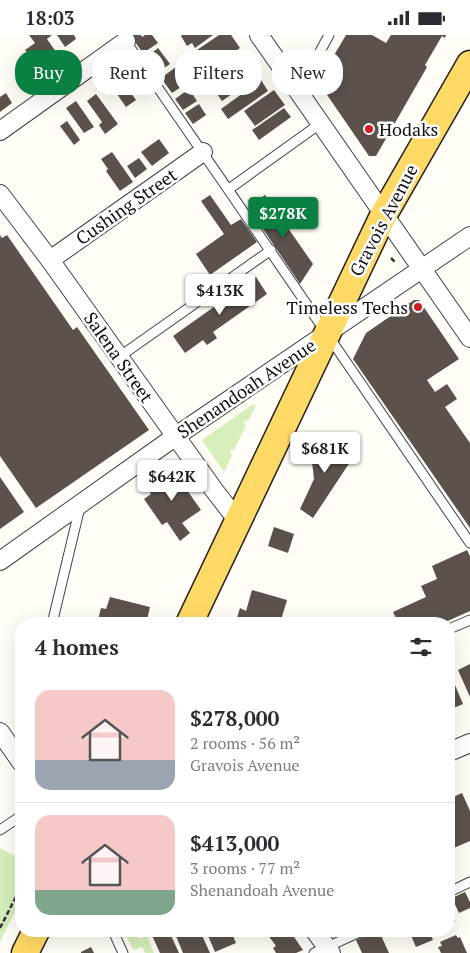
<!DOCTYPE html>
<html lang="en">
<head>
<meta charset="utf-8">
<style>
  body { margin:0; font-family:"PT Serif",serif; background:#f2f2f3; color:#2b2b33; height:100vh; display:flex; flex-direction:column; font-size:19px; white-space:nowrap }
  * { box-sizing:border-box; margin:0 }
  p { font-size:16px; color:#7c7c81 }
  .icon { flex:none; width:28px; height:28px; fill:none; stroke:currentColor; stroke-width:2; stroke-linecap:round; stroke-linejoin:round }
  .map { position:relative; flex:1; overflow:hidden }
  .sheet { position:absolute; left:15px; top:582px; width:440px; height:320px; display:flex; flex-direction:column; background:#fff; border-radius:20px; box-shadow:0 5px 20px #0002 }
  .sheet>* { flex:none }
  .hud { position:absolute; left:15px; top:15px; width:440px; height:45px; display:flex; gap:10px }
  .price { position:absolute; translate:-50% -42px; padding:0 11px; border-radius:5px; background:#fff; color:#222; font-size:16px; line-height:32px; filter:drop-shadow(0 1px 2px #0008) }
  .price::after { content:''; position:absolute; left:50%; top:30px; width:15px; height:11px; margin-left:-8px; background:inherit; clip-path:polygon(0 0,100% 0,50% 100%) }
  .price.active { background:#0b8043; color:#fff }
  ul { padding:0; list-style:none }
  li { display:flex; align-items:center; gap:15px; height:125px; padding:0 20px }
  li+li { border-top:1px solid #e1e1e2 }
  li span { display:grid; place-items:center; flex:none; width:140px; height:100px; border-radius:15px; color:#555 }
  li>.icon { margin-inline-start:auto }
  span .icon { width:60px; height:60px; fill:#fffc; stroke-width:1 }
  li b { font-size:21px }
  h2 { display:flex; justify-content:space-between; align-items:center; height:60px; padding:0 20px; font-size:21px }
  .tag { padding:0 18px; border-radius:20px; background:#fff; box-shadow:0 5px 20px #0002; font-size:18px; line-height:45px }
  .tag.active { background:#0b8043; color:#fff }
  .status { display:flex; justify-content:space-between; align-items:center; height:35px; padding:0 25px; background:#fff; direction:ltr }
  .status svg { height:14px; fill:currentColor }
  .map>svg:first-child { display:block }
  .green { fill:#d5eeba }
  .building { fill:#5b524c }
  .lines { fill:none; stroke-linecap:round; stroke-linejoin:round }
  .lane-casing { stroke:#444; stroke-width:11 }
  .street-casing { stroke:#444; stroke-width:20 }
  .primary-casing { stroke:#222; stroke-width:29 }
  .path { stroke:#333; stroke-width:2.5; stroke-dasharray:5 2.5; stroke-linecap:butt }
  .lane { stroke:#fff; stroke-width:9 }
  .street { stroke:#fff; stroke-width:18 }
  .primary { stroke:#ffd965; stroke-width:26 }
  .poi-dot { fill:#ce1c25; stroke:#fff; stroke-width:2 }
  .labels { text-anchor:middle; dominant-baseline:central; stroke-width:5; stroke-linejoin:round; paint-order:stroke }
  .poi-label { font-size:18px; fill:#111; stroke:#fff; text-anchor:start }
  .street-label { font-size:18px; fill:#111; stroke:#fff }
</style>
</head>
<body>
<div class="status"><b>18:03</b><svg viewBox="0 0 49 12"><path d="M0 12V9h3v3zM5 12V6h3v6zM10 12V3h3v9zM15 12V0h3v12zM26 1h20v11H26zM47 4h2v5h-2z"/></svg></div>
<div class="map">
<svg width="470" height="918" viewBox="0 0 470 918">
  <rect width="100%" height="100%" fill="#fffdf5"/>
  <!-- green -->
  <g class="green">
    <polygon points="253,369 256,371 248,386 245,385 244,389 246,391 234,415 231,414 230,418 232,420 224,437 202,405"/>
    <polygon points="0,813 21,824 21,865 0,907"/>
    <polygon points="136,896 139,904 147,901 154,918 145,918 142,912 133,915 125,897"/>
  </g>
  <!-- building -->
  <g class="building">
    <polygon points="29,0 52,0 47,4 63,27 44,40 25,15 35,8"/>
    <polygon points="57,0 74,0 76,4 65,12"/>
    <polygon points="130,0 141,0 142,2 145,0 152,0 158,8 143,18"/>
    <polygon points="182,0 213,0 195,13 192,8 187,11 181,1"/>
    <polygon points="219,0 231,0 240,13 211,34 207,29 200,34 192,24 200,19 197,15"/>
    <polygon points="346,0 372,0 386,8 391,0 446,0 445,3 442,1 425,30 427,32 376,121 369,121 323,54 327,45 321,42"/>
    <polygon points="158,13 170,29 158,37 147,22"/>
    <polygon points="242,20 257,42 222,66 215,56 213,58 205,47"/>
    <polygon points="176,32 187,48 172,58 161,43"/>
    <polygon points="117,39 136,65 126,72 108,46"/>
    <polygon points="261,45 268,56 228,84 221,74"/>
    <polygon points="189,54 197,66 183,75 175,64"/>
    <polygon points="274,55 285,70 255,91 244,76"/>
    <polygon points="6,58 12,68 0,77 0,62"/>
    <polygon points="96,59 118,89 105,99 99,90 102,87 87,66"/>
    <polygon points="76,66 94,92 84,98 66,73"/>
    <polygon points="199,69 206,80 193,89 185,78"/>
    <polygon points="284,73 291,82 259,105 252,95"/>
    <polygon points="67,86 80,105 74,110 60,91"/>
    <polygon points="159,104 169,118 152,131 141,117"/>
    <polygon points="112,117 133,147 120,156 106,136 108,134 101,124"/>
    <polygon points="139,123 147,134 135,143 127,131"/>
    <polygon points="210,160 231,190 241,184 257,207 210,240 196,219 224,199 201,166"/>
    <polygon points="265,160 313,229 300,249 261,191 265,188 252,169"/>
    <polygon points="0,200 2,203 7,200 73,295 77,292 149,395 36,473 0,421"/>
    <polygon points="256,242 267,259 213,297 217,303 207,310 203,305 185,318 173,301"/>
    <polygon points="414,265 419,265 459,324 427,345 435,357 447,349 457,364 445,372 470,408 470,493 353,324 366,298"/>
    <polygon points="322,401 354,421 313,483 300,474 314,444 311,418"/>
    <polygon points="170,431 201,475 182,488 190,498 180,506 167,487 162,490 144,464 151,459 147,453 154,448 152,444"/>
    <polygon points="0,442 24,477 0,494"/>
    <polygon points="274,492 294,499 288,518 268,511"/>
    <polygon points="467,515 470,521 470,576 441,589 399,589 393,577 426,562 421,551 437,544 432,531"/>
    <polygon points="252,555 287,565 281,585 271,582 269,589 239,589 240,587 236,586 240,573 246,576"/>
    <polygon points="110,562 150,572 146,589 97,589 101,573 106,574"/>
    <polygon points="322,583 325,589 309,589"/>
    <polygon points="470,629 470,662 458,635"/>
    <polygon points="449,636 463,669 449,675"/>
    <polygon points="462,758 470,776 470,806 449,815 449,764"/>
    <polygon points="465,857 470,867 470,873 459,878 452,863"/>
    <polygon points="449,873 455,887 449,889"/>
    <polygon points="150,896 169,896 179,918 160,918"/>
    <polygon points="174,896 200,896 210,918 183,918"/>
    <polygon points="206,896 231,896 236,908 215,917"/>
    <polygon points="265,896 290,896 303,915 296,918 276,918 273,913 276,911"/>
    <polygon points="375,896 379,896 389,918 362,918 356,905"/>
    <polygon points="409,896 429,896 433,905 416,912"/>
    <polygon points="456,900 458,903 460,902 467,918 441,918 438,912 442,911 440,907"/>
    <polygon points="91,912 94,918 81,918 81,917"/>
  </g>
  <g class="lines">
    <defs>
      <g id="lane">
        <path d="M125,5C241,172 355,341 470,508"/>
        <polyline points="299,55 329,0"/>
        <polyline points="229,154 321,88"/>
        <polyline points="119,322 271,215"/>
        <polyline points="52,589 80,472"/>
        <polyline points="449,594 470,585"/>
        <polyline points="0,795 21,781"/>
        <polyline points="449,857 470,847"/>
        <polyline points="113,896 123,918"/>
        <polyline points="314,918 362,896"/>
      </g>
      <g id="street">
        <polyline points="259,0 470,303"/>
        <polyline points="0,96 126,6"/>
        <polyline points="0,159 50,225 214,455 238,486"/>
        <polyline points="50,225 203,117"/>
        <polyline points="0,526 176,401 470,201"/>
        <polyline points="0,697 21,727"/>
        <polyline points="449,717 470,708"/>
        <polyline points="315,896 331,918"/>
      </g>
      <g id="primary">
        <polyline points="189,589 384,179 470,29"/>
        <polyline points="25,918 36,896"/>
      </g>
    </defs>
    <!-- lane casing -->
    <use href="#lane" class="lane-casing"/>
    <!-- street casing -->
    <use href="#street" class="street-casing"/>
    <!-- primary casing -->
    <use href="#primary" class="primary-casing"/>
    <!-- path -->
    <g class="path">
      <polyline points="391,223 396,228"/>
      <polyline points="0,893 21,852"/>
    </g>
    <!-- lane -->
    <use href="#lane" class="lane"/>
    <!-- street -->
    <use href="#street" class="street"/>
    <!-- primary -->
    <use href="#primary" class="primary"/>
  </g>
  <!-- markers -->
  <g class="poi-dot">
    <circle cx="369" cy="94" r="5"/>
    <circle cx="418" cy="272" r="5"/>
  </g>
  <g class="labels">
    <!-- poi labels -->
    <g class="poi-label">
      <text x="379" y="94">Hodaks</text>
      <text x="408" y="272" text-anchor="end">Timeless Techs</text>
    </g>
    <!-- street labels -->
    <g class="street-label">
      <text transform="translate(126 171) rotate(-35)">Cushing Street</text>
      <text transform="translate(383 185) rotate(-62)">Gravois Avenue</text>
      <text transform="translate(119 322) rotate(55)">Salena Street</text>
      <text transform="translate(246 353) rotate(-34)">Shenandoah Avenue</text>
    </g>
  </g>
</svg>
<b class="price active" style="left:283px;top:204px">$278K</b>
<b class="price" style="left:220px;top:281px">$413K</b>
<b class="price" style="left:325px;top:439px">$681K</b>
<b class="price" style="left:172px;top:467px">$642K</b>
<div class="hud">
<a class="tag active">Buy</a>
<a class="tag">Rent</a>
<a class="tag">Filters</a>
<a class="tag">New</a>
</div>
<section class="sheet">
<h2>4 homes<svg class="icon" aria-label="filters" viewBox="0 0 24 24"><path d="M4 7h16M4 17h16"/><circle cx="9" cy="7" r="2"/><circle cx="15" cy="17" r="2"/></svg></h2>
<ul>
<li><span style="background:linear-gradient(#f6c9c9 70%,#9aa5b1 0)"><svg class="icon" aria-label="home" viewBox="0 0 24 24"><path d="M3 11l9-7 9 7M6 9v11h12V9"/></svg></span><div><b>$278,000</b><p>2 rooms · 56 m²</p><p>Gravois Avenue</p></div></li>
<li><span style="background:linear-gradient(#f6c9c9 75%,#7fa58c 0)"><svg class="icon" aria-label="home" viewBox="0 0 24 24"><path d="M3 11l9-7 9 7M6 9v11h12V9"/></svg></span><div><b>$413,000</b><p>3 rooms · 77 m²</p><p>Shenandoah Avenue</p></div></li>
</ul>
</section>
</div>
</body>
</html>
